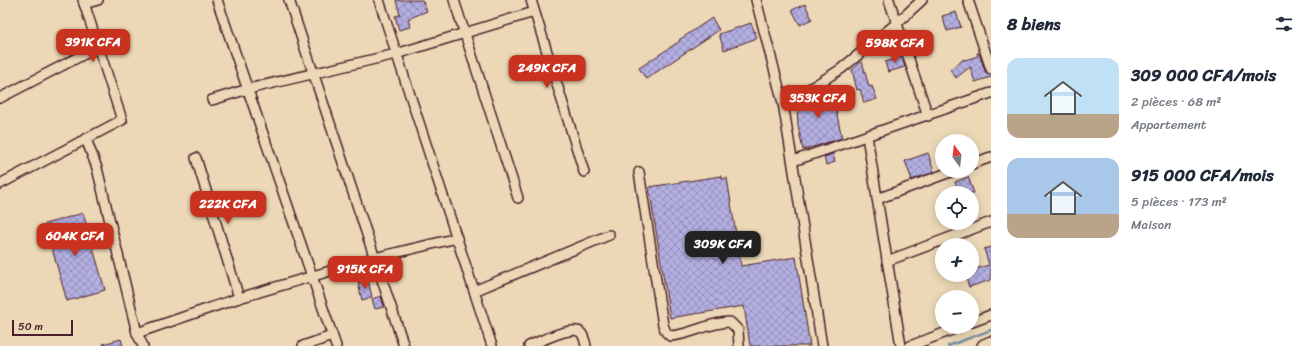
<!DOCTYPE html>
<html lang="fr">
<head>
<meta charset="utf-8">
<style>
  body { margin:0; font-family:Sriracha,sans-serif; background:#f6f6f7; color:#1f2937; height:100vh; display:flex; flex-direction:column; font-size:15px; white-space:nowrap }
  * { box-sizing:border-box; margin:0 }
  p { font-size:13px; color:#747a83 }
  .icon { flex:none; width:22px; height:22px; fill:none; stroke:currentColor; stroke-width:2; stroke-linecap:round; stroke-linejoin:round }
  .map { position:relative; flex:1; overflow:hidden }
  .panel { display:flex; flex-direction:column; background:#fff; width:320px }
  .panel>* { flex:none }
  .needle { width:26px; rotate:345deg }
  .tools { position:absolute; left:935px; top:134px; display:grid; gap:8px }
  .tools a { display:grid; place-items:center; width:44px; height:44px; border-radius:50%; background:#fff; box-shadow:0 2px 10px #0003; font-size:20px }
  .scale { position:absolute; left:12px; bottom:10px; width:61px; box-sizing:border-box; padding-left:4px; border:2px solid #4a1f2b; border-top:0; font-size:11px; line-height:14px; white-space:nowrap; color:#4a1f2b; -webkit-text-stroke:3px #ecd8b6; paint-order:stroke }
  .price { position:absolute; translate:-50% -34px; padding:0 9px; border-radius:8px; background:#c8321e; color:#fff; font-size:13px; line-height:26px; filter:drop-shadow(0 1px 2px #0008) }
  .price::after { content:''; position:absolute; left:50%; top:24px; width:12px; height:9px; margin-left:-6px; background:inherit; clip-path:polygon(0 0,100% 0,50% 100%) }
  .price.current { background:#222; color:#fff }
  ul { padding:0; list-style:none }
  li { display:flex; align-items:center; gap:12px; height:100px; padding:0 16px }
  li span { display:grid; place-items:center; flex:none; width:112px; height:80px; border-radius:12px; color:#555 }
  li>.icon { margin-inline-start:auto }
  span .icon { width:48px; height:48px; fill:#fffc; stroke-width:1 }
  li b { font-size:17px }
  h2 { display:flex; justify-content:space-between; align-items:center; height:48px; padding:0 16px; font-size:17px }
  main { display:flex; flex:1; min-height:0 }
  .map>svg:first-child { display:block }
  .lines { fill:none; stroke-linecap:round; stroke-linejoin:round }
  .stream { stroke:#748fa2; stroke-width:2.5 }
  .building { fill:url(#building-cross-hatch); stroke:#4a1f2b }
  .minor-casing { stroke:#4a1f2b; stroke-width:12 }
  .highway-casing { stroke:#4a1f2b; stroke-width:16 }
  .minor { stroke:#ecd8b6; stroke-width:9 }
  .highway { stroke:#ecd8b6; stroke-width:13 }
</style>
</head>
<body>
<main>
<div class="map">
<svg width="991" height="346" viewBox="0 0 991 346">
  <defs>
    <pattern id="building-cross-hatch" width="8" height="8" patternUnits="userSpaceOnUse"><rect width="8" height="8" fill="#b3afe1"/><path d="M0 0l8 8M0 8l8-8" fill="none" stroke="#948eb7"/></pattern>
  </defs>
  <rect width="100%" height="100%" fill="#ecd8b6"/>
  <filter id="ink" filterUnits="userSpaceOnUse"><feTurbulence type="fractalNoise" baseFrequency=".025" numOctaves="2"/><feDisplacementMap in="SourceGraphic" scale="8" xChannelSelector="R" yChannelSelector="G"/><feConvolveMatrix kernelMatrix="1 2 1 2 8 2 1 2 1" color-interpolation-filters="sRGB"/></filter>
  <g filter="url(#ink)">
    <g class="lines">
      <!-- stream -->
      <polyline class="stream" points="948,346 991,330"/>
    </g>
    <!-- building -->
    <g class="building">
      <polygon points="396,0 422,0 427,11 408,19 410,27 399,30 395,16 400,15"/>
      <polygon points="805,4 812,19 800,25 792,10"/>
      <polygon points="956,12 961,27 947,31 942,16"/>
      <polygon points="712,18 719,30 646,79 639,68 680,41 679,40"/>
      <polygon points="751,23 757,38 724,50 719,34"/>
      <polygon points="977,53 979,53 985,71 987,74 991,75 991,77 975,82 970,67 956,78 950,69 964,59 965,60 978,56"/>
      <polygon points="902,57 905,67 888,72 885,62"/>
      <polygon points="862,61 869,87 872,86 877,99 864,103 860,89 857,90 852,70"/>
      <polygon points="830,83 842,138 803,150 798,126 797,106 814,93"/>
      <polygon points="928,153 934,172 912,180 905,161"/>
      <polygon points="833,154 835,162 826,165 824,157"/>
      <polygon points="721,176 722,179 727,178 741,266 796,257 810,346 750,346 744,306 670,318 649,187"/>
      <polygon points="968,177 974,193 959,193 955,182"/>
      <polygon points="83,213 105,290 67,301 45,224"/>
      <polygon points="991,247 991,280 969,287 965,275 972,275 972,270 989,265 984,249"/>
      <polygon points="368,280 372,297 362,300 358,283"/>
      <polygon points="381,296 384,307 375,309 372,299"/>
      <polygon points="121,339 123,346 104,346 103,344"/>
    </g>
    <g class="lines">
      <defs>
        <g id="minor">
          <polyline points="217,0 336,346"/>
          <polyline points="289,0 404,346"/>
          <polyline points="379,0 492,346"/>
          <polyline points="454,0 518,198"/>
          <polyline points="531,0 584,172"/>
          <polyline points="756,0 783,103 822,346"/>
          <polyline points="889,0 928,116"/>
          <polyline points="968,0 991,69"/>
          <polyline points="84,4 98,0"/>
          <polyline points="0,98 98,47"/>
          <polyline points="212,100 248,89 396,54 534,12"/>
          <polyline points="783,103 814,86 841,69 897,23 922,0"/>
          <polyline points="867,136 901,346"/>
          <polyline points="86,139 97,168 137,333 143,346"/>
          <polyline points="196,158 239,298"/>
          <polyline points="793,161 991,93"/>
          <polyline points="972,164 991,157"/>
          <path d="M639,172L663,325L666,332L670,336C691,335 709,322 730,322L738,330L739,346"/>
          <polyline points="0,184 122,120 83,0"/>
          <polyline points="877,199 953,171"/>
          <polyline points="887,261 991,222"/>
          <polyline points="474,291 609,235"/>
          <polyline points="972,322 991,315"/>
          <polyline points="137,333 239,298 374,258 457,238"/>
          <polyline points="303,346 332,336"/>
          <path d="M529,346C538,342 572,326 580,332C584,335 585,341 586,346"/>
          <polyline points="910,346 960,327"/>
        </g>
        <polyline id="highway" points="984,346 991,343"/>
      </defs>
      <!-- minor casing -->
      <use href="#minor" class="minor-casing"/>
      <!-- highway casing -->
      <use href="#highway" class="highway-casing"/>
      <!-- minor -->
      <use href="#minor" class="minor"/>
      <!-- highway -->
      <use href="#highway" class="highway"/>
    </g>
  </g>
</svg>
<div class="tools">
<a><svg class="needle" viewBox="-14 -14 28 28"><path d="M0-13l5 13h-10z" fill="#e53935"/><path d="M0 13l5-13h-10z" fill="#747a83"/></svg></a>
<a><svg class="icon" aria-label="locate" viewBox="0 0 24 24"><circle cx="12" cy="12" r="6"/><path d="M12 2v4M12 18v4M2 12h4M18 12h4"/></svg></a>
<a>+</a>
<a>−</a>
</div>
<div class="scale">50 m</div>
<b class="price" style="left:93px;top:63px">391K CFA</b>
<b class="price" style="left:895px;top:64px">598K CFA</b>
<b class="price" style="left:547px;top:89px">249K CFA</b>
<b class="price" style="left:818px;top:119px">353K CFA</b>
<b class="price" style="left:228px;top:225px">222K CFA</b>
<b class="price" style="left:75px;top:257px">604K CFA</b>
<b class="price current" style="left:723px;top:265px">309K CFA</b>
<b class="price" style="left:365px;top:290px">915K CFA</b>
</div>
<section class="panel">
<h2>8 biens<svg class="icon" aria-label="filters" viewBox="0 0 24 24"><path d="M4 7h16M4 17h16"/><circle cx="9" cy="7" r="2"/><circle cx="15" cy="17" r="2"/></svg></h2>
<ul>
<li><span style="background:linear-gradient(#bfe0f5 70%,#b9a48a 0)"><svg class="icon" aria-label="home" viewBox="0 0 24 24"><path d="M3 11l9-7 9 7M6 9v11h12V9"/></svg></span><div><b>309 000 CFA/mois</b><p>2 pièces · 68 m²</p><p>Appartement</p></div></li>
<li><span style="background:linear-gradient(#a9c7e8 70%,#b9a48a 0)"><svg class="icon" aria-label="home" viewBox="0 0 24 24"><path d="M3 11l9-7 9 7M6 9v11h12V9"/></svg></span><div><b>915 000 CFA/mois</b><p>5 pièces · 173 m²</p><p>Maison</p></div></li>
</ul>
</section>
</main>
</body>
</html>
